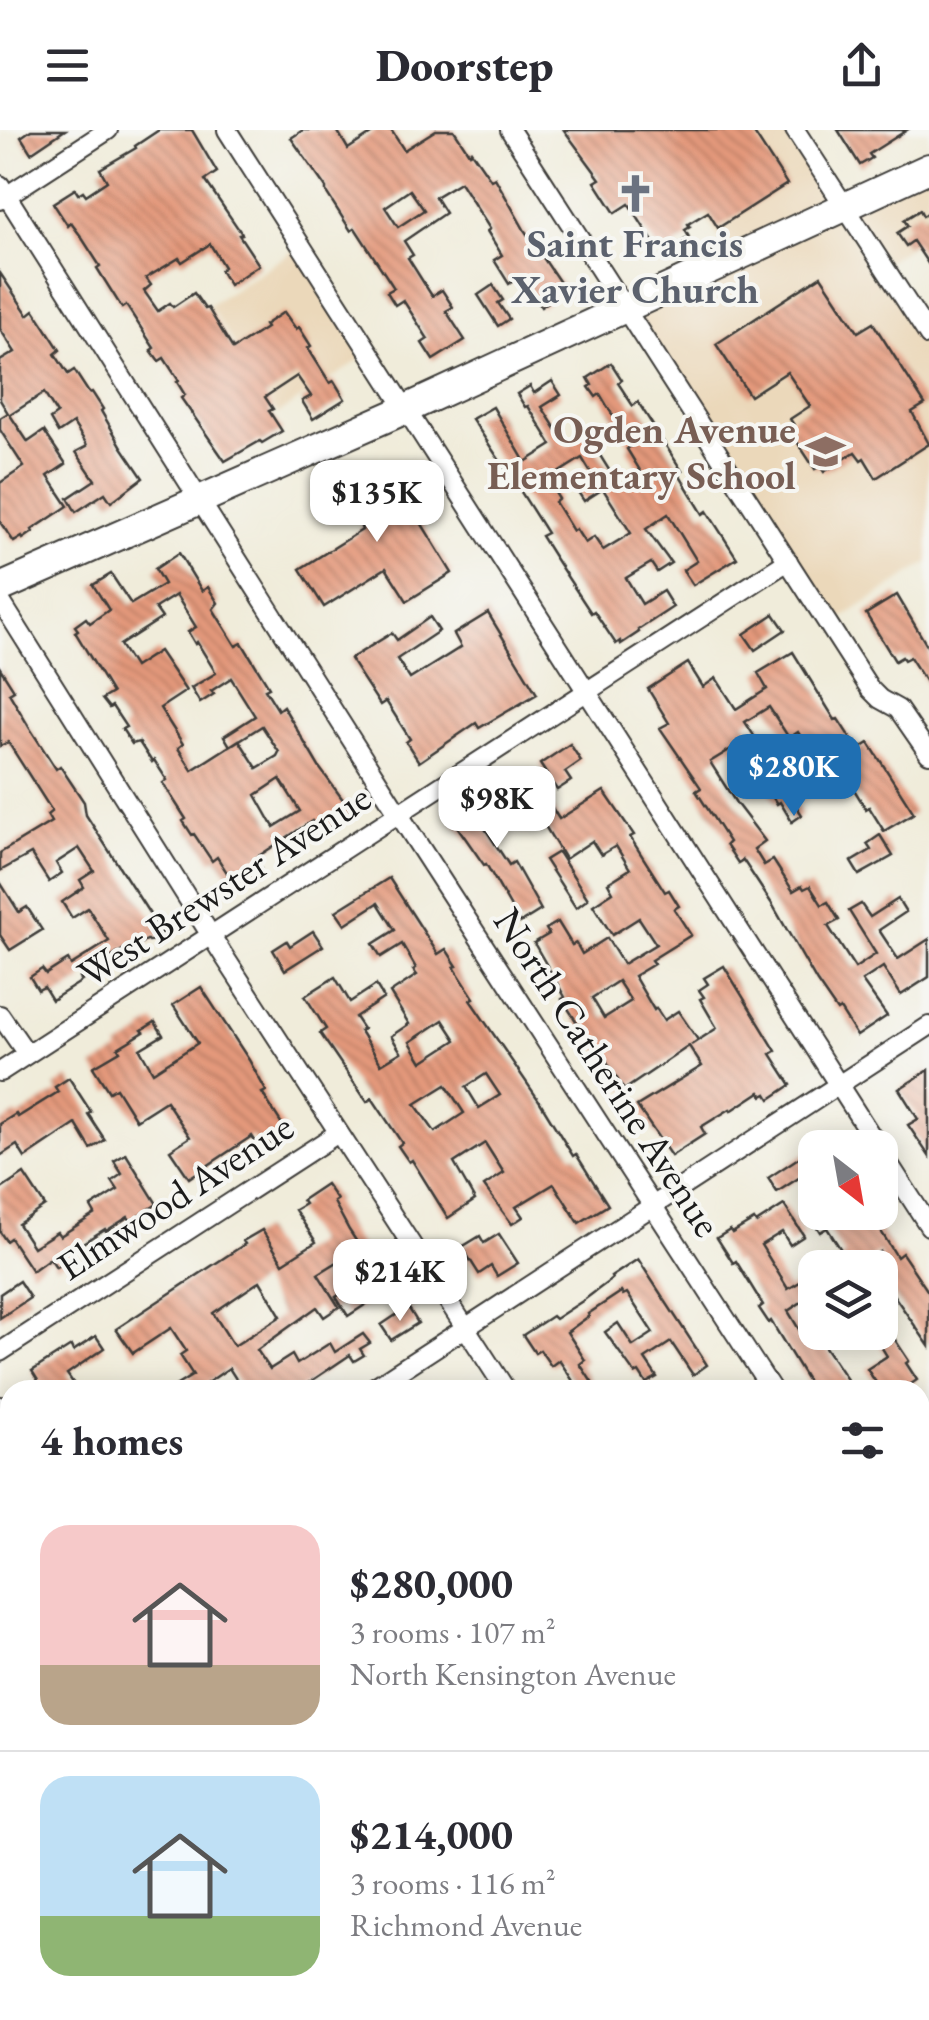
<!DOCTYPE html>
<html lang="en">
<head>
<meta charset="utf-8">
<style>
  body { margin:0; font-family:"EB Garamond",serif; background:#f2f2f3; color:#2b2b33; height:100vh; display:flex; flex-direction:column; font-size:38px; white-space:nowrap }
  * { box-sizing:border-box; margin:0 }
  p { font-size:32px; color:#7c7c81 }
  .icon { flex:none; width:55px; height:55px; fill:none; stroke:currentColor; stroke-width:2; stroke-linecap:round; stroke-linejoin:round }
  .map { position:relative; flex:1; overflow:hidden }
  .drawer { position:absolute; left:0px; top:1250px; width:930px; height:640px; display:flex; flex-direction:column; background:#fff; border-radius:30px 30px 0 0; box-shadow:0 5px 25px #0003 }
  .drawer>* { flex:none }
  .needle { width:65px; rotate:149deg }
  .buttons { position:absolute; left:798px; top:1000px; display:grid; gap:20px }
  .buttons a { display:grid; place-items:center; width:100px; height:100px; border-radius:20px; background:#fff; box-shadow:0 5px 25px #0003; font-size:50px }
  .price { position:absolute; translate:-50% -85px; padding:0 22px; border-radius:20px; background:#fff; color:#222; font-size:32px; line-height:65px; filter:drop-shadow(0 2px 5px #0008) }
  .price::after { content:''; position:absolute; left:50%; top:60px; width:30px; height:22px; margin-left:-15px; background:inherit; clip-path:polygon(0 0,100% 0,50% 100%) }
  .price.current { background:#1f6fb2; color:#fff }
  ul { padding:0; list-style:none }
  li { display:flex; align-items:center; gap:30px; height:250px; padding:0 40px }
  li+li { border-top:2px solid #e1e1e2 }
  li span { display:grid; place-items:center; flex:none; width:280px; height:200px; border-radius:30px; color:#555 }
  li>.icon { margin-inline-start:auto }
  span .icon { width:120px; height:120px; fill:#fffc; stroke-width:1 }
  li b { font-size:42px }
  h2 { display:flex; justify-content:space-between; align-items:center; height:120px; padding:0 40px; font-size:42px }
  header { display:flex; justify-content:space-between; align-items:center; height:130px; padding:0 40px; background:#fff; font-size:45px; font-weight:800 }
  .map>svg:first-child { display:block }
  .built { fill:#ebd8ba }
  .park { fill:url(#park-crowns); stroke:#5b764e; stroke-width:2.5 }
  .building { fill:url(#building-back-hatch); fill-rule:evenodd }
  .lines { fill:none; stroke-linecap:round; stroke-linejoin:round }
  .minor-casing { stroke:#3c3b38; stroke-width:22 }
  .primary-casing { stroke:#3c3b38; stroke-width:32 }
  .minor { stroke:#fff; stroke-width:18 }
  .primary { stroke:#fff; stroke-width:28 }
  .labels { text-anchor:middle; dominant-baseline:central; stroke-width:8; stroke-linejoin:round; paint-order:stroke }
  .worship-label { font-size:40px; font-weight:bold; fill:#5b616d; stroke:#f6f6f2 }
  .education-label { font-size:40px; font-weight:bold; fill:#785e54; stroke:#f6f6f2; text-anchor:end }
  .street-label { font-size:40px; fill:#1c1c1c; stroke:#f6f6f2 }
</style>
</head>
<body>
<header><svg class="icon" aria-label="menu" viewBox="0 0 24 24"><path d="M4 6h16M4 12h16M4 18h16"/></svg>Doorstep<svg class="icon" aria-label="share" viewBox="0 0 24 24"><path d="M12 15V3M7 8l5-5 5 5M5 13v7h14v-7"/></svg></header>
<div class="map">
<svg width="929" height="1890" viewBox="0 0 929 1890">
  <defs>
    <pattern id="park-crowns" width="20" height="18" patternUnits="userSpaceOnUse" patternTransform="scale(2.5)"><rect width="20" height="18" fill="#9acf80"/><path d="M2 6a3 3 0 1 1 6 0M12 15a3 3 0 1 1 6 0" fill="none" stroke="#84b16e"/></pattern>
    <pattern id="building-back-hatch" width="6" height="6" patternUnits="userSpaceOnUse" patternTransform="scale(2.5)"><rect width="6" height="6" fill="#e4997b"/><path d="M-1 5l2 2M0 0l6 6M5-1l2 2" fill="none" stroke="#b87c64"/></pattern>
  </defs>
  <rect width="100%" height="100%" fill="#f6f6f2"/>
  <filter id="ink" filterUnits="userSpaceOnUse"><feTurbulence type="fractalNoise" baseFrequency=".01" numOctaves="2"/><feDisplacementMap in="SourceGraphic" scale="20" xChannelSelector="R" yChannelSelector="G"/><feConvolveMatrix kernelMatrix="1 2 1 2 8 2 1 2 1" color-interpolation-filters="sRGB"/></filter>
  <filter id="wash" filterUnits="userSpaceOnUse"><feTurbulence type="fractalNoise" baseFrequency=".0048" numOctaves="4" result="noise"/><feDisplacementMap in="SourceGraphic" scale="40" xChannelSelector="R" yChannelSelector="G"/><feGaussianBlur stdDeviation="2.25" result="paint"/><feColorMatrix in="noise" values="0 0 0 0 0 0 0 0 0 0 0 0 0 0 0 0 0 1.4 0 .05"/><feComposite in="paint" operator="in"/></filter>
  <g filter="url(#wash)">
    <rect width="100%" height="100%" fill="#f0ecda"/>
    <!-- built -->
    <g class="built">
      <polygon points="648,0 784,0 831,74 728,122"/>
      <polygon points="929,40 929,103 881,135 929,211 929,432 835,493 632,180"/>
      <polygon points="299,117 367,225 278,284 209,175"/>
      <polygon points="0,1286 10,1299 10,1786 0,1738"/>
      <polygon points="56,1880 300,1880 304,1886 298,1890 62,1890"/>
      <polygon points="556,1880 666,1880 682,1890 549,1890"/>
    </g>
    <!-- park -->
    <polygon class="park" points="300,1880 556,1880 549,1890 298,1890 304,1886"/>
    <g id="blocks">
      <!-- building -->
      <g class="building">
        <polygon points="31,0 65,0 31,23 21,7"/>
        <polygon points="159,0 192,0 217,42 205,50 242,104 239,105 259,135 229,155 220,140 224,137 210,114 182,132 179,128 146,148 151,155 144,161 158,181 170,173 173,177 194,163 205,179 208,178 233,219 266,198 264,195 284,182 296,199 299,197 311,216 308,218 330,253 334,251 345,269 313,289 302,271 311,266 297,246 265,267 273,279 269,281 282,301 262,313 260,311 225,331 181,268 185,265 177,252 179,251 164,228 159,231 151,220 154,218 126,175 122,178 97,138 100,136 80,105 71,93 68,96 53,73 75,59 78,64 83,61 86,65 107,51 100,39 136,18 135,16"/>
        <path d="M303,0H337L348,19L377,0H391L404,20L436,0H454L469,23L471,21L491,50L495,48L525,101L565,160L541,177L520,146L509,154L494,130L502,125L487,101L490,99L460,52L435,67L445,83L404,111L413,125L408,128L432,166L442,160L453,177L446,181L465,210L433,230L422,213L428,209L403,170L395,175L387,162L394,158L355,98L351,101L326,62V58L291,8ZM410,60L424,80L398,97L385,77Z"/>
        <polygon points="564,0 752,0 787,54 718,98 708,82 688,94 690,97 685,100 689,107 666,122 662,115 657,118 629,74 615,83 595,52 600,49"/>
        <polygon points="838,0 907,0 869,24 872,28 860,35"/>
        <polygon points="920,80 923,86 929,82 929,135 913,111 906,116 897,103 908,96 904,90"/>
        <polygon points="0,143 28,185 34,180 60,220 55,224 68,244 74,240 89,263 92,262 103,279 101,281 122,317 143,348 111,372 105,363 76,382 68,368 95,350 76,322 87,316 86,313 73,293 58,303 50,289 57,284 44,263 10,285 28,312 44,301 66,334 48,346 68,376 32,400 33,402 23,409 22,407 14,412 0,392 0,353 24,337 0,300 0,288 8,283 0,270 0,231 15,222 0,199"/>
        <polygon points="821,146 858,202 873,193 925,274 912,282 929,314 876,348 864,328 861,330 855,322 824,342 820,336 815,339 788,298 794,295 790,289 810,276 787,242 750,266 716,214"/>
        <polygon points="493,155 503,170 498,173 509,189 498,196 478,165"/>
        <path d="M611,233L622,250L618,253L633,276L638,272L682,341L678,343L703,384L707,381L737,428L693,455L683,440L697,431L668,384L646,399L671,433L657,442L651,433L626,448L642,474L663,461L673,477L638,500L639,502L621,514L620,511L616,514L594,481L591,483L553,425L541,406L547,403L516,354L510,359L500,344L506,340L472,289L493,277L525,332L552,315L528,276L525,277L517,264L530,256L534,263L552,251L561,265L542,277L565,313L568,315L586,303L619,356L641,342L627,319L631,316L600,264L596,267L589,257L592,255L588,248ZM582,328L594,348L576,359L584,371L603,359L631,403L603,420L594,407L585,413L576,399L573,401L555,372L559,369L547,350Z"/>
        <polygon points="355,331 358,336 362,334 381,363 390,357 400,373 406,368 452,443 407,471 386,438 324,477 300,439 362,400 361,397 366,394 344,360 340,363 333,352 338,349 334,344"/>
        <path d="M179,423L202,461L208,457L218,473L213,479L236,516L242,513L269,557L265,559L278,580L283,576L319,637L352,682L320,703L312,691L254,729L261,738L235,755L217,727L212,731L194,704L192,705L183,691L186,689L163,653L167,650L154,630L152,632L139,612L132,614L122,599L126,597L112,576L109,578L102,569L112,563L75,502L78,500L75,496L86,488L90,493L109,480L93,455L111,444L131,474L164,454L155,439ZM176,465L196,497L188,502L195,514L197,512L216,543L191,558L200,573L214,564L211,561L231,548L255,586L224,606L230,616L262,596L279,622L277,626L257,638L239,610L192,640L178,618L183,614L160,578L186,561L159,521L134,537L120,515L162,488L155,478ZM280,649L300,681L274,697L256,665Z"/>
        <polygon points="897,465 929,519 929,557 910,527 904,530 902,527 895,531 866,484"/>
        <polygon points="488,483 537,564 479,598 476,593 419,632 406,612 410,609 386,571 380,575 350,529 392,503 397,510 430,487 439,501 397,529 410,549 461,517 454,504"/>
        <polygon points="774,484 785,500 755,520 744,504"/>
        <polygon points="793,522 835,590 838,589 858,620 869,613 914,683 884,701 869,677 866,679 847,648 846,649 843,645 834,651 818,626 814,628 798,602 789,608 769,577 745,592 764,621 751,629 741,613 710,632 736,673 765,711 754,719 764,735 773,730 793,761 802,756 804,759 810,756 822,775 828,772 839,790 828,796 855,838 876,824 849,781 861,774 870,787 898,769 906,782 879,800 898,829 929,809 929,847 901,865 883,837 862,851 887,886 857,906 840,879 837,881 817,852 772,774 743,730 738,733 726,715 729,712 696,661 701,658 660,598 669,593 648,559 688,533 703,557 716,548 736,579 767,559 758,543"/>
        <polygon points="0,538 14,560 9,563 29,597 56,639 60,636 84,672 86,685 162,803 149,812 147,810 129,819 127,817 80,848 82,851 52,870 44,857 38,860 30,847 42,839 46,844 68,830 71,835 109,811 88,778 72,788 62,772 84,757 80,750 94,741 79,718 56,733 62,743 49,752 31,724 0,741 0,723 51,692 47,685 52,681 8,612 0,616"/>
        <polygon points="570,614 581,631 565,642 571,651 557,660 540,634"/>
        <polygon points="781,652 802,685 792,692 780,672 777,674 768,660"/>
        <polygon points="510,654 520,670 482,694 509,735 514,732 541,780 520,793 486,734 484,735 452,689 484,668 485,670"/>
        <path d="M541,660L559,689L604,661L634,705L630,707L665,762L669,760L679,776L674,779L691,805L651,830L654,834L634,846L654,880L656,878L664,890L678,881L698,910L691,915L717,898L700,869L704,867L699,860L708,854L704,848L724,836L776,921L771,924L791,955L770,969L767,964L763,966L760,962L731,981L730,979L701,997L705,1004L671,1026L637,976L702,936L689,916L624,960L596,914L592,916L562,869L565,867L534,813L549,804L546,799L558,792L572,815L576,813L582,824L607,808L623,834L656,814L639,788L612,805L593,775L613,762L608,753L630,739L616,716L601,725L592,711L565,729L536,681L533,683L524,670ZM618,851L631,871L604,888L592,868Z"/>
        <polygon points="880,705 893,726 859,745 851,732 871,720 867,714"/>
        <polygon points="558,722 588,769 576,778 545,730"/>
        <path d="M389,748L438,824L446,819L457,836L454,837L474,868L470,870L540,972L573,1026L576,1024L608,1075L579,1093L554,1054L516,1077L523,1087L512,1094L484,1056L504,1043L485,1013L454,1033L475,1070L448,1088L412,1030L409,1032L398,1016L402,1013L372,968L367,972L320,903L326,899L305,866L335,847L350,872L376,855L384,868L355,887L363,899L360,901L381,934L401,922L391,906L409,894L390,863L417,845L413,840L416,838L402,814L381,827L373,814L395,800L378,773L345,794L336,781ZM443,890L456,910L422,932L410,912ZM486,944L500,965L479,978L466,957ZM446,955L464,983L435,1002L415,974Z"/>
        <polygon points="0,752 19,782 27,777 42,800 10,820 0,805"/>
        <polygon points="313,801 323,816 285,840 273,820 287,811 290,816"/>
        <polygon points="201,857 249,930 266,961 262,963 287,1002 261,1020 252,1006 189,1048 170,1020 190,1007 166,971 136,990 116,958 109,962 93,937 120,921 118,918 144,902 142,900 155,892 163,905 140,919 153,942 198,913 173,875"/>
        <polygon points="929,940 929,1026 908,995 918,989 899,959"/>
        <polygon points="69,948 91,982 88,984 105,1010 91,1019 76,994 25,1028 17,1015 0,1026 0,994 16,984 18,987 58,962 55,957"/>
        <polygon points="815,1017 815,1058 805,1044 777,1062 768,1048"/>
        <polygon points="126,1024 157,1074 131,1091 128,1087 106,1101 105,1099 70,1121 73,1126 56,1137 50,1128 32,1141 10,1108 6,1111 0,1102 0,1060 24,1044 45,1076 18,1094 33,1117 57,1102 60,1106 95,1084 91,1077 118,1060 112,1051 122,1044 114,1031"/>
        <path d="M326,1054L337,1070L334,1072L349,1100L376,1141L382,1137L394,1156L348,1186L336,1167L355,1155L339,1131L318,1144L339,1177L324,1187L317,1177L257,1220L270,1239L292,1225L297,1234L330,1213L335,1222L363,1204L370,1213L360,1219L364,1225L354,1231L350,1225L298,1260H243L229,1238L197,1260H169L193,1245L180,1225L186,1221L171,1198L133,1223L116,1199L245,1114L243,1111L262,1100L283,1133L316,1112L295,1080L305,1074L302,1070ZM260,1151L281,1186L234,1216L213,1183Z"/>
        <polygon points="784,1075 804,1106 790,1115 782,1102 761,1115 788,1159 800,1152 809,1167 788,1181 800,1201 810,1195 850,1254 840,1260 813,1260 771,1191 769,1193 759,1178 763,1175 736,1131 733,1133 717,1108 730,1100 732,1103 754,1090 756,1093"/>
        <polygon points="822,1082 830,1082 833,1087 840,1082 869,1082 897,1127 902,1123 929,1163 929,1216 888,1157 880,1163 880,1122 856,1138 827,1138 845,1126 827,1098 820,1102 812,1089"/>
        <polygon points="499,1104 518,1133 497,1146 491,1136 479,1144 462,1117 480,1106 484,1113"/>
        <polygon points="638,1129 707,1235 693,1245 671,1212 645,1229 657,1247 646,1253 639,1242 635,1244 605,1202 618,1193 633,1216 653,1203 627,1163 623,1165 621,1162 588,1184 589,1186 567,1202 585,1230 580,1234 597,1260 579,1260 559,1230 551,1236 540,1220 535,1223 523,1205 552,1186 555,1189 584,1170 612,1149 611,1147"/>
        <polygon points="19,1151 30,1168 0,1188 0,1164"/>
        <polygon points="408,1177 418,1193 391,1210 381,1195"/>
        <polygon points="880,1187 909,1231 906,1233 917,1250 902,1260 881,1260 867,1239 887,1226 872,1202 880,1202"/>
        <polygon points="96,1206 104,1218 67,1244 78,1260 44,1260 32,1241 71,1216 73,1221"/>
      </g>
    </g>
  </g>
  <g filter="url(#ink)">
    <use href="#blocks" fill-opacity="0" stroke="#3c3b38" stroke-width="2.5"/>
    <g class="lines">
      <defs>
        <g id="minor">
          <polyline points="227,0 879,1018"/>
          <polyline points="510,0 870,559 880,569 898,579 929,624"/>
          <polyline points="795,0 929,206"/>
          <polyline points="0,55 398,683 772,1260"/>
          <polyline points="0,70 108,0"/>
          <polyline points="0,470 222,823 506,1260"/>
          <polyline points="0,885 27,924"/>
          <polyline points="0,942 788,431"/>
          <polyline points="880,1020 929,1096"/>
          <polyline points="0,1222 338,1003"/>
          <polyline points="370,1260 929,896"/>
          <polyline points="920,1456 929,1450"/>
          <polyline points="920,1491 929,1505"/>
          <polyline points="0,1693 10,1687"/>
          <polyline points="79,1880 85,1890"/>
          <polyline points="906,1880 913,1890"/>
        </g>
        <g id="primary">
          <polyline points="0,458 406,279 929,38"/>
          <polyline points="0,1281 10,1295"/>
          <polyline points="670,1880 687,1890"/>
        </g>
      </defs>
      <!-- minor casing -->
      <use href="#minor" class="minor-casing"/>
      <!-- primary casing -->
      <use href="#primary" class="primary-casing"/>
      <!-- minor -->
      <use href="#minor" class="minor"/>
      <!-- primary -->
      <use href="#primary" class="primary"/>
    </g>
  </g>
  <!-- icons -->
  <defs>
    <symbol id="church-bare" viewBox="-9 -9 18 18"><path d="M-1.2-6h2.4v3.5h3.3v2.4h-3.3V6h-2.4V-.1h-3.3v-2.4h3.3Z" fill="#6b7280" stroke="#f6f6f2" stroke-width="2.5" paint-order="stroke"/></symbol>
    <symbol id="school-bare" viewBox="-9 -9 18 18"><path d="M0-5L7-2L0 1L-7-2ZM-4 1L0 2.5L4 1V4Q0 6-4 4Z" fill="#8d6e63" stroke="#f6f6f2" stroke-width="2.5" paint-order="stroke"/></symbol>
  </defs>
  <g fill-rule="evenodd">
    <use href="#church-bare" x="608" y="36" width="55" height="55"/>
    <use href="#school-bare" x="798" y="294" width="55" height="55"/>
  </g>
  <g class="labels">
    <!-- worship labels -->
    <g class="worship-label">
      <text x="635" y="113">Saint Francis<tspan x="635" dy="46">Xavier Church</tspan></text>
    </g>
    <!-- education labels -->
    <g class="education-label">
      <text x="796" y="299">Ogden Avenue<tspan x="796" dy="46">Elementary School</tspan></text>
    </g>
    <!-- street labels -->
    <g class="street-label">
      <text transform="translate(224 755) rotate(-33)">West Brewster Avenue</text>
      <text transform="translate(608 942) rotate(57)">North Catherine Avenue</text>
      <text transform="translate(175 1066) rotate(-33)">Elmwood Avenue</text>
    </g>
  </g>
</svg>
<div class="buttons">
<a><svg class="needle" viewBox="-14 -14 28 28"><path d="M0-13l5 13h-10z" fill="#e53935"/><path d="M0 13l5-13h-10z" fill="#7c7c81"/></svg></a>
<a><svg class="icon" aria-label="layers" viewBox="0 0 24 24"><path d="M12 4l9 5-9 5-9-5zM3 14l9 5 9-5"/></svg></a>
</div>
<b class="price" style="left:377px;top:415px">$135K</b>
<b class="price current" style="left:794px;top:689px">$280K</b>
<b class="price" style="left:497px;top:721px">$98K</b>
<b class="price" style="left:400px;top:1194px">$214K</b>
<section class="drawer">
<h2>4 homes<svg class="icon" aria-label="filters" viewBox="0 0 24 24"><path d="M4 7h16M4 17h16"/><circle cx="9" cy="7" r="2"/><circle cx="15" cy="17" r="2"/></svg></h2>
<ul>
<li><span style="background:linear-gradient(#f6c9c9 70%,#b9a48a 0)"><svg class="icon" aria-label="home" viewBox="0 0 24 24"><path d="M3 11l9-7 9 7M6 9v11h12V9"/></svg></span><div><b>$280,000</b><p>3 rooms · 107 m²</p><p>North Kensington Avenue</p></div></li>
<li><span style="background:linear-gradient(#bfe0f5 70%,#8fb573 0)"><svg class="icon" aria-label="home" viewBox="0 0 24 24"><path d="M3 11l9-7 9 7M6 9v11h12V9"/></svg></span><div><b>$214,000</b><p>3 rooms · 116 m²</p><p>Richmond Avenue</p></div></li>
</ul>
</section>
</div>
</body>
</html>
